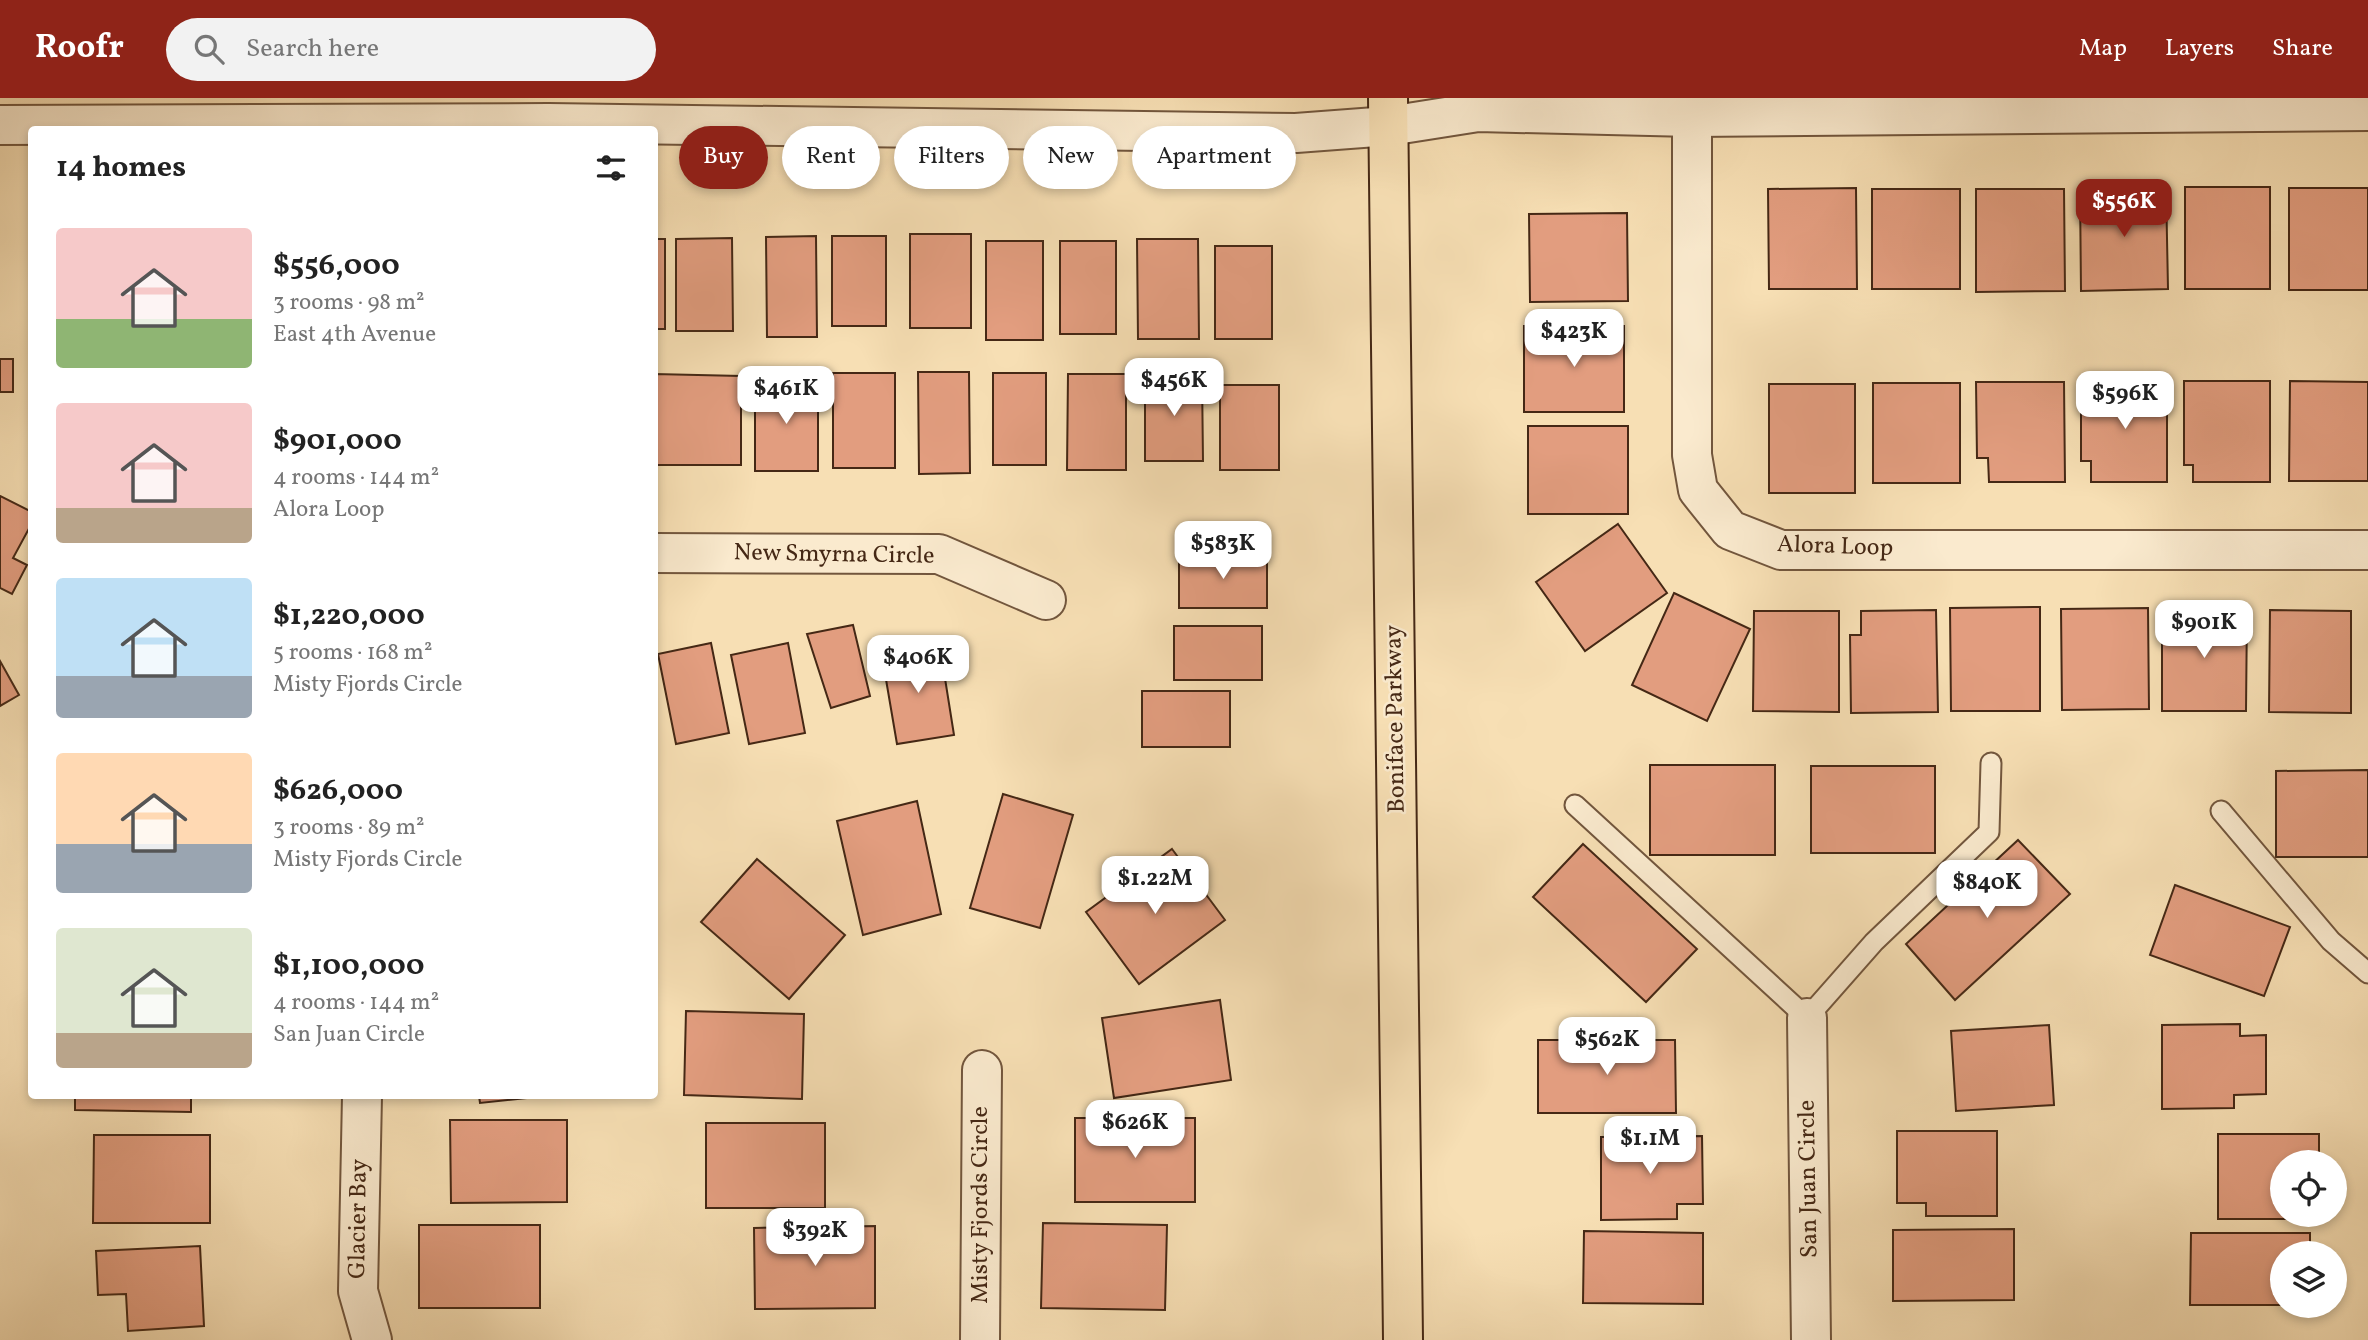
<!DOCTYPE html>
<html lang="en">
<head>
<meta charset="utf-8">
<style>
  body { margin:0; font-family:Vollkorn,serif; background:#f2f2f2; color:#222; height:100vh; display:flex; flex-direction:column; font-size:26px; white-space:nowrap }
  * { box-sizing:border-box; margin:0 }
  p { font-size:23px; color:#767676 }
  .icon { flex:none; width:38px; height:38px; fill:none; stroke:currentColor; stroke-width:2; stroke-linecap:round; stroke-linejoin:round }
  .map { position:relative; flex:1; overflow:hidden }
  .panel { position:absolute; left:28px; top:28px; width:630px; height:973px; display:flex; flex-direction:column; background:#fff; border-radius:7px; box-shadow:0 4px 10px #0003 }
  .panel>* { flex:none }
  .hud { position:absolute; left:679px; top:28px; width:665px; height:63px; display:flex; gap:14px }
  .tools { position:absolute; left:2270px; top:1052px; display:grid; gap:14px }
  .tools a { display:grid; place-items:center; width:77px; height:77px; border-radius:50%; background:#fff; box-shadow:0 4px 10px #0003; font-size:35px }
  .price { position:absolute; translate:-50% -60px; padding:0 16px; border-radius:14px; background:#fff; color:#222; font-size:23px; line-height:46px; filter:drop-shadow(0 2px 4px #0008) }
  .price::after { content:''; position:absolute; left:50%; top:42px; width:21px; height:16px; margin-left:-10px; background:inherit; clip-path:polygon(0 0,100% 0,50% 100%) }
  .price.current { background:#8f2418; color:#fff }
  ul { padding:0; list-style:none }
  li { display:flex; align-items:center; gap:21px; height:175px; padding:0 28px }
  li span { display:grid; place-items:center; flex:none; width:196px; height:140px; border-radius:7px; color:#555 }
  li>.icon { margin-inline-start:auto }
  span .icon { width:84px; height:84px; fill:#fffc; stroke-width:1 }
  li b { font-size:30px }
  h2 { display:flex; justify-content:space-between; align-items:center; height:84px; padding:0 28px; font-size:30px }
  .tag { padding:0 24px; border-radius:32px; background:#fff; box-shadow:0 4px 10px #0003; font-size:24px; line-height:63px }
  .tag.current { background:#8f2418; color:#fff }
  header { display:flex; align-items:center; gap:42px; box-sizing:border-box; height:98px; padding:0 35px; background:#8f2418; color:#fff }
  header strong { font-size:33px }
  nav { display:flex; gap:38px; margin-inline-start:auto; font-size:24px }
  .search { width:490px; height:63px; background:#f2f2f2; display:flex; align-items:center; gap:18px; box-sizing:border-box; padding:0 24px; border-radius:38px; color:#767676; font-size:26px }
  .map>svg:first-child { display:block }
  .building { fill:#e29d7f; stroke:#452815; stroke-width:2 }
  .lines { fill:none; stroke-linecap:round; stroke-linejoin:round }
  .lane-casing { stroke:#72563d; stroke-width:23 }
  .street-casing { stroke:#72563d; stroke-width:42 }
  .primary-casing { stroke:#452815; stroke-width:42 }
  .lane { stroke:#faeace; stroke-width:19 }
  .street { stroke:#faeace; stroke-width:38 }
  .primary { stroke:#f7dfb4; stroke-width:38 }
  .labels { text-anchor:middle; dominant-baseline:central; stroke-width:5; stroke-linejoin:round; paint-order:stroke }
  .street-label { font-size:24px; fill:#452815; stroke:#faeace }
</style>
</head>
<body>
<header>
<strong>Roofr</strong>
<div class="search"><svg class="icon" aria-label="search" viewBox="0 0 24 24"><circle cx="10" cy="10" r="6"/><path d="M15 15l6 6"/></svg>Search here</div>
<nav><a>Map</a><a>Layers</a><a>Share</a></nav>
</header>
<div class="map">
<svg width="2368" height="1242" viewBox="0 0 2368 1242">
  <rect width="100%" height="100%" fill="#f7dfb4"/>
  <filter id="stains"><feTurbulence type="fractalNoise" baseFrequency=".00286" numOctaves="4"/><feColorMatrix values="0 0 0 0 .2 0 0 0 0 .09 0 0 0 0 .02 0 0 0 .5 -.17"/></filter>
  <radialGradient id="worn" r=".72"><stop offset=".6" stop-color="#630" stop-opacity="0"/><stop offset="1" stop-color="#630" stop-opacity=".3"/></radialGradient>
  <!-- building -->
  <g class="building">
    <polygon points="2166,89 2168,191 2081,193 2080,91"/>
    <rect x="2185" y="89" width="85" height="102"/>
    <polygon points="1856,90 1857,191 1769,191 1768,91"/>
    <rect x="2289" y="90" width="79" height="102"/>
    <rect x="1872" y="91" width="88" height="100"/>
    <polygon points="1976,91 2064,91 2065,193 1976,194"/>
    <polygon points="1627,115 1628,203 1530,204 1529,116"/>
    <rect x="910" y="136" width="61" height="94"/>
    <polygon points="816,138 817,239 767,239 766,139"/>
    <rect x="832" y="138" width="54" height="90"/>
    <polygon points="732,140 733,233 676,233 676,141"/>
    <rect x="654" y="141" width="11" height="90"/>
    <polygon points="1137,141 1198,141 1199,241 1138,241"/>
    <rect x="986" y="143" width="57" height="99"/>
    <rect x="1060" y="143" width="56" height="93"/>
    <rect x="1215" y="148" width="57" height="93"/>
    <rect x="1524" y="228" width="100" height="86"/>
    <rect x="0" y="261" width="13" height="33"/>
    <polygon points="918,274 969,274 970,375 919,376"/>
    <rect x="833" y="275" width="62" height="95"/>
    <rect x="993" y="275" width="53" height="92"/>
    <polygon points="654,276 741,278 741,367 654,367"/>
    <polygon points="1068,276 1126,276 1126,372 1067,372"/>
    <polygon points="1145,277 1202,277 1203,363 1145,363"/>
    <polygon points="2184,283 2270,283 2270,384 2193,384 2193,367 2184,367"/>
    <polygon points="2290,283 2368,284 2368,383 2289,383"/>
    <rect x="755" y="284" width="63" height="89"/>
    <polygon points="1976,284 2064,284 2065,384 1989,384 1988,360 1977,360"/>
    <polygon points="2081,284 2167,284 2167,384 2091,384 2091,363 2081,363"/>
    <rect x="1873" y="285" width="87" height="100"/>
    <rect x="1769" y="286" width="86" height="109"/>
    <rect x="1220" y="287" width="59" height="85"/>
    <rect x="1528" y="328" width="100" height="88"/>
    <polygon points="0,398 32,414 32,425 13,460 27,467 12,496 0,490"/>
    <polygon points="1618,426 1667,495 1585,553 1536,484"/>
    <rect x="1179" y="456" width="88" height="54"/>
    <polygon points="1674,495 1750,531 1707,623 1632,587"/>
    <polygon points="2040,509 2040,613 1951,613 1950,510"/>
    <polygon points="2148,510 2149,611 2062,612 2061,511"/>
    <polygon points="2162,510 2247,511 2246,613 2162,613"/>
    <polygon points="1936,512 1938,614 1851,615 1850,537 1861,537 1861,513"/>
    <polygon points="2270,512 2351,513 2351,615 2269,614"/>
    <polygon points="1754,513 1839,513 1839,614 1753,613"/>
    <polygon points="853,527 870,598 831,610 807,536"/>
    <rect x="1174" y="528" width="88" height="54"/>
    <polygon points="711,545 729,635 676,646 658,556"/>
    <polygon points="788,545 805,635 749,646 731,557"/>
    <polygon points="940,549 954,637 897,646 882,558"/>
    <polygon points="0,563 19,597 0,608"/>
    <rect x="1142" y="593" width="88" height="56"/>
    <rect x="1650" y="667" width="125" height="90"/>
    <rect x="1811" y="668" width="124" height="87"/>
    <polygon points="2368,672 2368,759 2276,759 2276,673"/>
    <polygon points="1003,696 1073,717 1040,830 970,810"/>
    <polygon points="917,703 941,816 863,837 837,723"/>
    <polygon points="2018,742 2070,796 1955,902 1906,846"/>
    <polygon points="1583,746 1697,851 1646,904 1533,799"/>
    <polygon points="1172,751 1225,822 1139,886 1086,814"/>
    <polygon points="757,761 845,837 789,901 701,824"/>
    <polygon points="2175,787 2290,829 2264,898 2150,857"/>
    <polygon points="1220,902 1231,982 1114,1000 1102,920"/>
    <polygon points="686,913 804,916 802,1001 684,997"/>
    <polygon points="2240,926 2240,938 2266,937 2266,996 2234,997 2234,1010 2162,1011 2162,927"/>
    <polygon points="2049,927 2054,1007 1956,1013 1951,933"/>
    <polygon points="1538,942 1675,942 1676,1015 1538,1015"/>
    <polygon points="75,998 191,998 191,1014 75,1012"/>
    <polygon points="479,998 546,998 480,1005"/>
    <rect x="1075" y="1020" width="120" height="84"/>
    <polygon points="450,1022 567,1022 567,1104 451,1105"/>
    <rect x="706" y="1025" width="119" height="85"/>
    <polygon points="1897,1033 1997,1033 1997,1118 1926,1118 1926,1105 1897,1105"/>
    <polygon points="2218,1036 2319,1036 2319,1064 2282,1064 2282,1116 2293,1116 2293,1121 2218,1121"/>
    <polygon points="94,1037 210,1037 210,1125 93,1125"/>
    <polygon points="1702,1038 1703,1106 1677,1106 1677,1121 1601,1122 1601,1039"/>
    <polygon points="1043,1125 1167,1127 1165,1212 1041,1210"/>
    <rect x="419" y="1127" width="121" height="83"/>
    <polygon points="875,1128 875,1210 755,1211 754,1130"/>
    <polygon points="2014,1131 2014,1202 1893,1203 1893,1132"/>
    <polygon points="1584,1133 1703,1135 1703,1206 1583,1205"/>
    <polygon points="2191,1135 2310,1135 2310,1155 2282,1155 2282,1207 2190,1207"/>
    <polygon points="200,1148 204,1228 128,1233 126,1196 98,1197 96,1153"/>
  </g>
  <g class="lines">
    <defs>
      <g id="lane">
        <polyline points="1575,707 1807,920 1874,844 1989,734 1991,665"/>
        <polyline points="2221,713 2331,843 2368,875"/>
      </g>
      <g id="street">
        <polyline points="1692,19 1692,357 1698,392 1730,432 1781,452 2368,452"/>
        <polyline points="0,27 549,25 1296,35 1389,28 1478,14 1692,19 2368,13"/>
        <polyline points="654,455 939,456 1046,502"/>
        <polyline points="1807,920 1811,1242"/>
        <polyline points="362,998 358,1193 372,1242"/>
        <polyline points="980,1242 982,972"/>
      </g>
      <polyline id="primary" points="1388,0 1403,1242"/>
    </defs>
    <!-- lane casing -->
    <use href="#lane" class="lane-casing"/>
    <!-- street casing -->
    <use href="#street" class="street-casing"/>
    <!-- primary casing -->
    <use href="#primary" class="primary-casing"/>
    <!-- lane -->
    <use href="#lane" class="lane"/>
    <!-- street -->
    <use href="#street" class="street"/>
    <!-- primary -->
    <use href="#primary" class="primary"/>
  </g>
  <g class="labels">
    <!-- street labels -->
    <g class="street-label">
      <text transform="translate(1835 449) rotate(2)">Alora Loop</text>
      <text transform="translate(834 457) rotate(1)">New Smyrna Circle</text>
      <text transform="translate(1396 621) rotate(-91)">Boniface Parkway</text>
      <text transform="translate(1809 1081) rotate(-91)">San Juan Circle</text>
      <text transform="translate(981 1107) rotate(-90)">Misty Fjords Circle</text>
      <text transform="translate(359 1121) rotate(-89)">Glacier Bay</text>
    </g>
  </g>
  <rect width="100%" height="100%" filter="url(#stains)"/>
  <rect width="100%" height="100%" fill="url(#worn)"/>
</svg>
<div class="tools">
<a><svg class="icon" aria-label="locate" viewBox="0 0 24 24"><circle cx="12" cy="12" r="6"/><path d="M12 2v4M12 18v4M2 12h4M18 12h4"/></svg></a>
<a><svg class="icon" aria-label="layers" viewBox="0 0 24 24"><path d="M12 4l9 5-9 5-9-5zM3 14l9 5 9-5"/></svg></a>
</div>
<b class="price current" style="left:2124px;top:141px">$556K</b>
<b class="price" style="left:1574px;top:271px">$423K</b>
<b class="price" style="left:1174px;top:320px">$456K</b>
<b class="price" style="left:786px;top:328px">$461K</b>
<b class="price" style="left:2125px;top:333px">$596K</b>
<b class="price" style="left:1223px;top:483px">$583K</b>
<b class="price" style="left:2204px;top:562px">$901K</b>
<b class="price" style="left:918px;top:597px">$406K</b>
<b class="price" style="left:1155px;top:818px">$1.22M</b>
<b class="price" style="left:1987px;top:822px">$840K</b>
<b class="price" style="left:1607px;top:979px">$562K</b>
<b class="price" style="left:1135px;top:1062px">$626K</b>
<b class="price" style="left:1650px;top:1078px">$1.1M</b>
<b class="price" style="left:815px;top:1170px">$392K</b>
<div class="hud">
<a class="tag current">Buy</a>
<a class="tag">Rent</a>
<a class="tag">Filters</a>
<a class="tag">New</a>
<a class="tag">Apartment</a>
</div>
<section class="panel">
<h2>14 homes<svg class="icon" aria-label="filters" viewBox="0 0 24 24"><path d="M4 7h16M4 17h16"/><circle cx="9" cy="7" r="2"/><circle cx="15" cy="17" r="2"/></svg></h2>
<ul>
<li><span style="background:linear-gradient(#f6c9c9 65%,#8fb573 0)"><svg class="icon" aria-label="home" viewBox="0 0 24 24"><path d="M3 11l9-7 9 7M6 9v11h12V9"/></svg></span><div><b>$556,000</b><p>3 rooms · 98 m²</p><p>East 4th Avenue</p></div></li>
<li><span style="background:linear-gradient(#f6c9c9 75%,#b9a48a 0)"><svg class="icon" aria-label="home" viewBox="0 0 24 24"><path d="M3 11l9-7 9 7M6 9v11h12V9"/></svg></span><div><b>$901,000</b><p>4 rooms · 144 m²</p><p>Alora Loop</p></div></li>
<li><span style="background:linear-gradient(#bfe0f5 70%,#9aa5b1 0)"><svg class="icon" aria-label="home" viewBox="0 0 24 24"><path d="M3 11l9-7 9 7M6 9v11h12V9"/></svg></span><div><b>$1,220,000</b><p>5 rooms · 168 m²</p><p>Misty Fjords Circle</p></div></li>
<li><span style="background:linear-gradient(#ffd9b3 65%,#9aa5b1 0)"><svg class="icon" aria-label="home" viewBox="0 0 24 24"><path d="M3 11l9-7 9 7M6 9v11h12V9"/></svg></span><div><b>$626,000</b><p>3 rooms · 89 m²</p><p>Misty Fjords Circle</p></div></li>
<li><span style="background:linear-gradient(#dfe7d0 75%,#b9a48a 0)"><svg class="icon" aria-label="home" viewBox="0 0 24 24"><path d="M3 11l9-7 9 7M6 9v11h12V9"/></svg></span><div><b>$1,100,000</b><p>4 rooms · 144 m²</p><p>San Juan Circle</p></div></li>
</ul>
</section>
</div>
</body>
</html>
